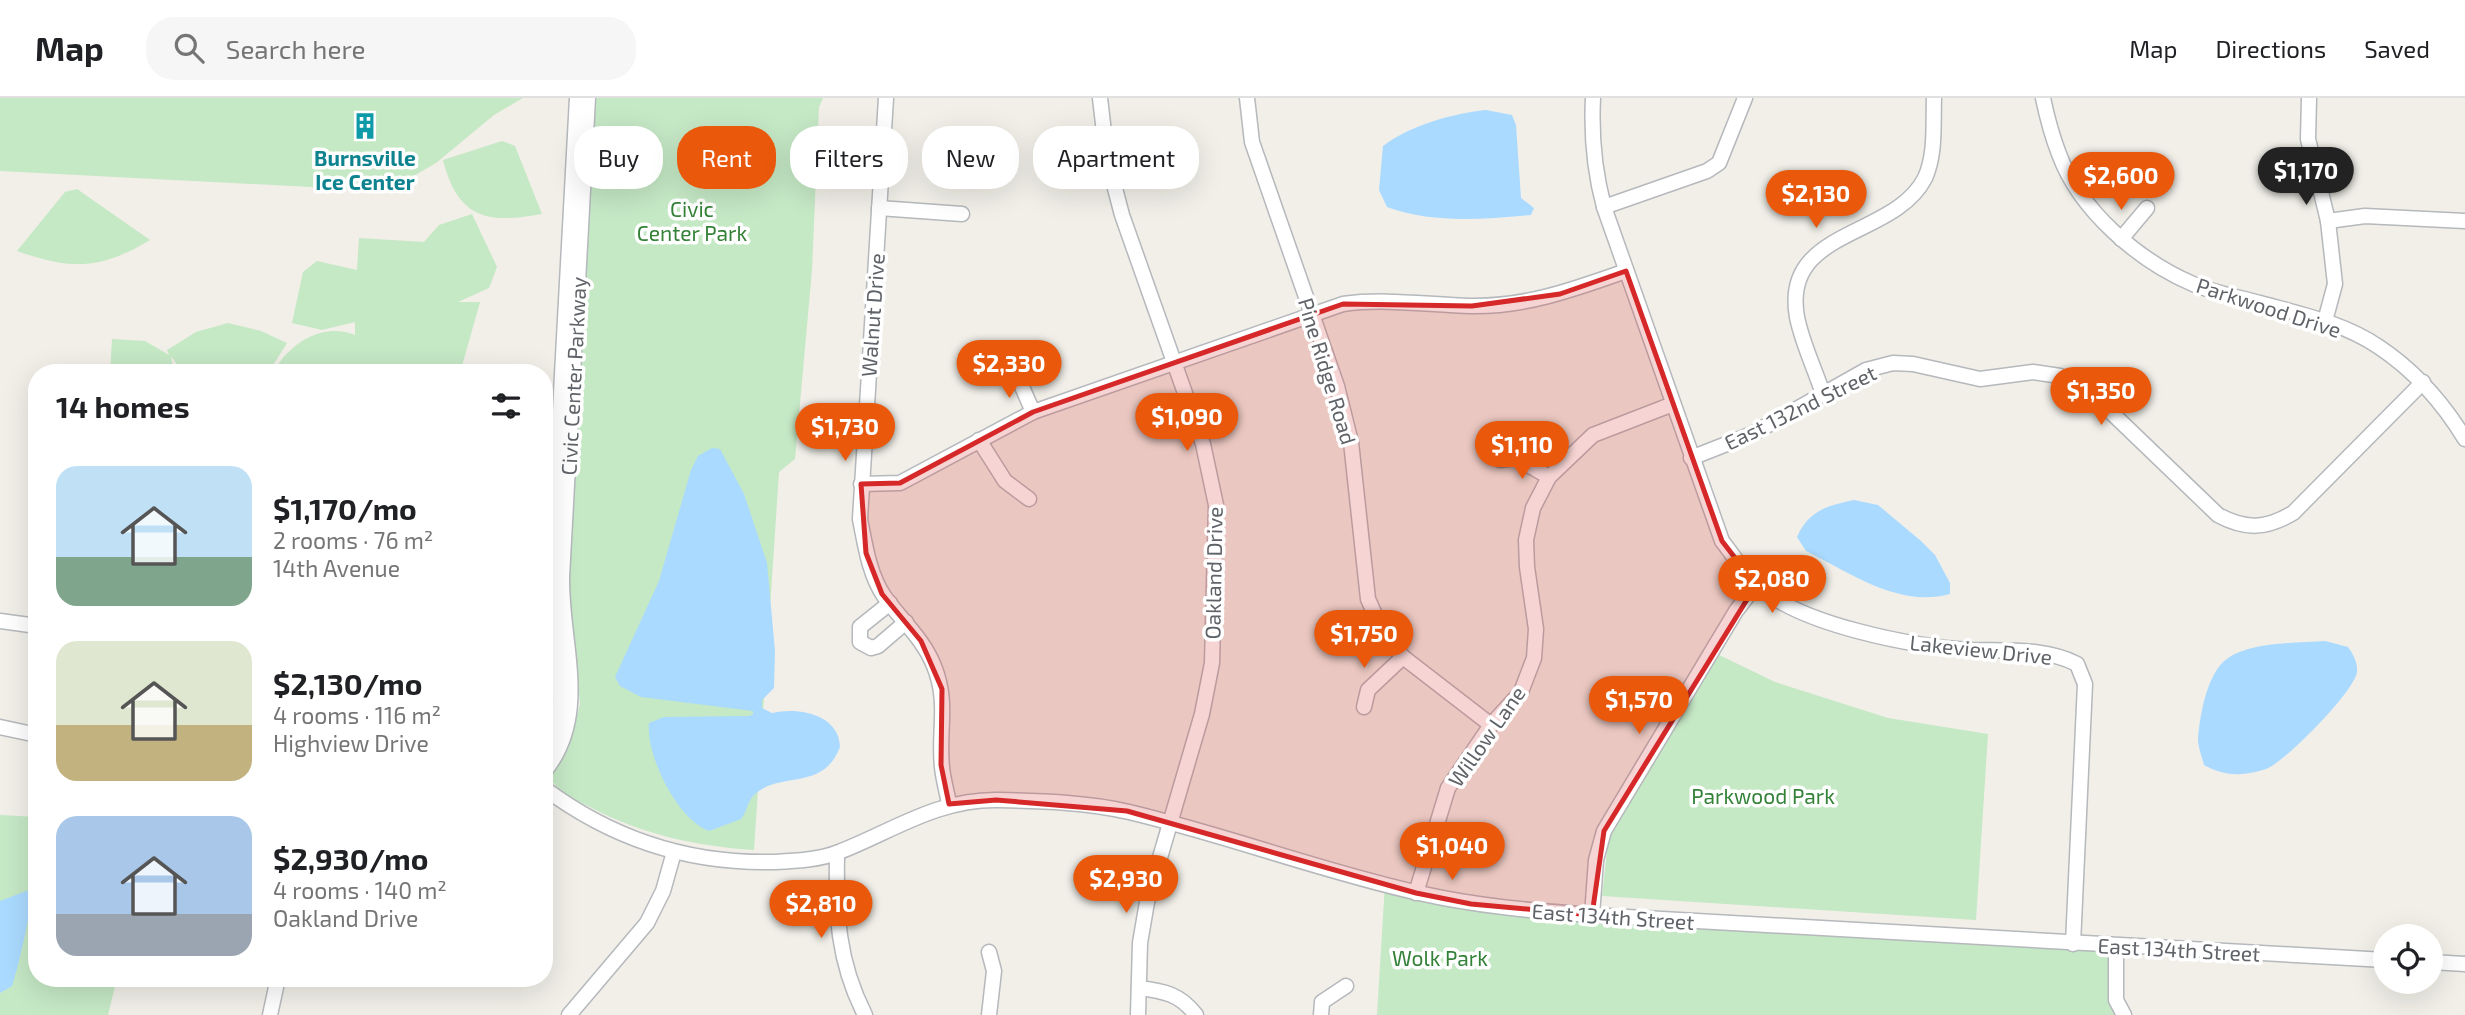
<!DOCTYPE html>
<html lang="en">
<head>
<meta charset="utf-8">
<style>
  body { margin:0; font-family:"Exo 2",sans-serif; background:#f6f6f6; color:#202124; height:100vh; display:flex; flex-direction:column; font-size:26px; white-space:nowrap }
  * { box-sizing:border-box; margin:0 }
  p { font-size:23px; color:#757577 }
  .icon { flex:none; width:38px; height:38px; fill:none; stroke:currentColor; stroke-width:2; stroke-linecap:round; stroke-linejoin:round }
  .map { position:relative; flex:1; overflow:hidden }
  .sheet { position:absolute; left:28px; top:266px; width:525px; height:623px; display:flex; flex-direction:column; background:#fff; border-radius:28px; box-shadow:0 7px 28px #0002 }
  .sheet>* { flex:none }
  .banner { position:absolute; left:574px; top:28px; width:665px; height:63px; display:flex; gap:14px }
  .controls { position:absolute; left:2373px; top:826px; display:grid; gap:14px }
  .controls a { display:grid; place-items:center; width:70px; height:70px; border-radius:50%; background:#fff; box-shadow:0 7px 28px #0002; font-size:35px }
  .price { position:absolute; translate:-50% -60px; padding:0 16px; border-radius:24px; background:#ea580c; color:#fff; font-size:23px; line-height:46px; filter:drop-shadow(0 2px 4px #0008) }
  .price::after { content:''; position:absolute; left:50%; top:42px; width:21px; height:16px; margin-left:-10px; background:inherit; clip-path:polygon(0 0,100% 0,50% 100%) }
  .price.current { background:#222; color:#fff }
  ul { padding:0; list-style:none }
  li { display:flex; align-items:center; gap:21px; height:175px; padding:0 28px }
  li span { display:grid; place-items:center; flex:none; width:196px; height:140px; border-radius:21px; color:#555 }
  li>.icon { margin-inline-start:auto }
  span .icon { width:84px; height:84px; fill:#fffc; stroke-width:1 }
  li b { font-size:30px }
  h2 { display:flex; justify-content:space-between; align-items:center; height:84px; padding:0 28px; font-size:30px }
  .pill { padding:0 24px; border-radius:28px; background:#fff; box-shadow:0 7px 28px #0002; font-size:24px; line-height:63px }
  .pill.current { background:#ea580c; color:#fff }
  header { display:flex; align-items:center; gap:42px; box-sizing:border-box; height:98px; padding:0 35px; background:#fff; border-bottom:2px solid #e0e0e0 }
  header strong { font-size:33px }
  nav { display:flex; gap:38px; margin-inline-start:auto; font-size:24px }
  .search { width:490px; height:63px; background:#f6f6f6; display:flex; align-items:center; gap:18px; box-sizing:border-box; padding:0 24px; border-radius:28px; color:#757577; font-size:26px }
  .map>svg:first-child { display:block }
  .green { fill:#c5e8c5 }
  .water { fill:#aadaff }
  .lines { fill:none; stroke-linecap:round; stroke-linejoin:round }
  .minor-casing { stroke:#b5b8bc; stroke-width:17 }
  .minor { stroke:#fff; stroke-width:14 }
  .marked { fill:#d62828; fill-opacity:0.2; stroke:#d62828; stroke-width:5; stroke-linejoin:round }
  .labels { text-anchor:middle; dominant-baseline:central; stroke-width:7; stroke-linejoin:round; paint-order:stroke }
  .culture-label { font-size:21px; font-weight:bold; fill:#0d838f; stroke:#fff }
  .park-label { font-size:21px; fill:#348238; stroke:#fff }
  .street-label { font-size:21px; fill:#5f6368; stroke:#fff }
</style>
</head>
<body>
<header>
<strong>Map</strong>
<div class="search"><svg class="icon" aria-label="search" viewBox="0 0 24 24"><circle cx="10" cy="10" r="6"/><path d="M15 15l6 6"/></svg>Search here</div>
<nav><a>Map</a><a>Directions</a><a>Saved</a></nav>
</header>
<div class="map">
<svg width="2465" height="917" viewBox="0 0 2465 917">
  <rect width="100%" height="100%" fill="#f1efe8"/>
  <!-- green -->
  <g class="green">
    <polygon points="0,0 523,0 494,17 436,65 405,83 350,91 0,73"/>
    <path d="M594,0H823L819,9L812,172L795,361L779,374L754,752C696,748 644,737 592,710C578,703 561,696 552,683L553,671L568,651L580,606L568,487Z"/>
    <path d="M502,43L515,48L542,116C487,126 458,121 443,62Z"/>
    <path d="M77,91L150,142C100,172 71,172 17,153L65,94Z"/>
    <path d="M472,116L497,169L489,190L458,204H480L460,275H273C289,245 323,224 355,237V224L322,232L292,225L303,174L317,163L357,172L359,140L424,144L439,127Z"/>
    <polygon points="228,225 261,233 287,245 268,275 183,275 171,258 174,275 110,275 112,241 145,243 169,257 167,252 196,234"/>
    <polygon points="1717,556 1775,584 1888,620 1988,636 1976,822 1602,798 1608,744 1620,715"/>
    <polygon points="0,717 37,719 37,880 117,880 108,917 0,917"/>
    <polygon points="1385,786 1471,806 2116,848 2123,917 1377,917"/>
  </g>
  <!-- water -->
  <g class="water">
    <path d="M1486,12L1512,17L1516,27L1521,100L1534,110L1531,117C1482,121 1434,126 1387,109L1379,92L1383,48C1411,27 1451,16 1486,12Z"/>
    <path d="M712,350L720,351L744,396L767,465L775,553L774,590L762,602V610L772,615C796,609 839,615 840,649C823,694 781,672 754,697C747,704 747,714 741,721L709,733C677,721 646,658 649,625L664,619L749,618L753,616V613L641,599L620,588L615,579L659,483L691,372L698,358Z"/>
    <path d="M1854,402L1878,407L1921,443L1935,457L1950,485V496C1898,510 1851,475 1806,453L1797,439C1809,412 1827,408 1854,402Z"/>
    <path d="M2325,543L2348,549C2353,556 2358,565 2357,574C2354,594 2285,664 2266,671C2244,678 2226,679 2204,667C2202,659 2198,649 2198,641C2200,617 2207,574 2228,560C2251,544 2298,545 2325,543Z"/>
    <path d="M29,792L32,795C28,826 21,858 12,888L0,895V803Z"/>
  </g>
  <g class="lines">
    <defs>
      <g id="minor">
        <path d="M886,0L860,421C865,446 869,476 884,498C900,521 923,540 934,568C949,605 938,632 942,669C943,681 947,694 949,706"/>
        <polyline points="1100,0 1107,60 1122,117 1203,346 1216,407 1212,565 1202,616 1147,804 1140,845 1138,917"/>
        <polyline points="1247,0 1252,44 1337,288 1351,344 1368,501 1383,535 1403,559 1491,627"/>
        <path d="M1593,0C1591,39 1594,72 1604,109L1722,443C1733,457 1743,473 1755,485C1797,527 1915,549 1973,552C2008,553 2046,550 2077,566L2085,586L2073,846"/>
        <path d="M2043,0C2047,19 2052,38 2059,56C2080,113 2139,163 2193,186C2214,195 2238,199 2260,205C2300,216 2344,225 2379,249C2415,273 2443,305 2465,341"/>
        <polyline points="2309,0 2308,41 2328,123 2335,186 2325,223"/>
        <polyline points="1604,109 1707,73 1719,65 1745,0"/>
        <polyline points="879,110 962,116"/>
        <polyline points="2328,123 2365,118 2465,123"/>
        <polyline points="2121,141 2147,110"/>
        <polyline points="1016,275 1033,314"/>
        <path d="M1823,296C1815,271 1802,245 1797,219C1781,130 1894,141 1925,80C1936,56 1933,25 1934,0"/>
        <polyline points="979,342 1005,383 1029,401"/>
        <path d="M1691,360L1752,336L1866,272L1893,265L1913,266L1980,281L2033,274L2060,278L2091,295L2218,417C2246,432 2266,431 2293,415L2423,284"/>
        <polyline points="1500,362 1516,360 1549,379"/>
        <path d="M861,386L900,385L1033,314L1343,206C1386,200 1428,207 1471,208C1526,209 1575,191 1626,173"/>
        <polyline points="890,505 860,529 860,544 871,550 878,548 906,524"/>
        <polyline points="0,523 37,528"/>
        <polyline points="1364,609 1368,592 1403,559"/>
        <polyline points="0,629 37,637"/>
        <path d="M544,656C570,616 558,577 553,534C551,516 551,497 551,479L577,0"/>
        <path d="M544,674C591,617 561,546 562,479L588,0"/>
        <path d="M544,690C612,741 690,766 774,764C795,763 819,762 839,754C893,733 937,701 998,702C1041,703 1087,704 1129,714C1226,737 1321,773 1419,795C1476,808 1534,813 1592,817L2385,862"/>
        <path d="M837,755C836,816 837,862 865,917"/>
        <polyline points="1416,795 1448,690 1491,627 1521,594 1534,560 1536,531 1527,469 1526,442 1533,410 1549,379 1593,337 1673,306"/>
        <polyline points="1592,817 1596,762 1604,733 1736,513 1756,487"/>
        <polyline points="2116,848 2116,902 2124,917"/>
        <polyline points="989,854 994,873 989,917"/>
        <polyline points="2431,864 2465,866"/>
        <path d="M1139,890C1164,893 1180,896 1196,917"/>
        <polyline points="270,917 278,880"/>
        <polyline points="569,917 647,825 663,793 674,754"/>
        <polyline points="1321,917 1322,904 1346,888"/>
      </g>
    </defs>
    <!-- minor casing -->
    <use href="#minor" class="minor-casing"/>
    <!-- minor -->
    <use href="#minor" class="minor"/>
  </g>
  <!-- marked area -->
  <path class="marked" d="M1626,173L1722,443L1756,487L1604,733L1592,817L1471,806L1416,795L1127,713L996,702L949,706L941,667L942,591L921,543L882,496L866,455L861,386L900,385L1033,314L1343,206L1472,208L1560,196Z"/>
  <!-- icons -->
  <defs>
    <symbol id="building-bare" viewBox="-9 -9 18 18"><path d="M-4-6H4V6H1V3H-1V6H-4ZM-2.5-4.3h1.7v1.8h-1.7ZM.8-4.3h1.7v1.8H.8ZM-2.5-1h1.7V.8h-1.7ZM.8-1h1.7V.8H.8Z" fill="#0f9aa8" stroke="#fff" stroke-width="2.5" paint-order="stroke"/></symbol>
  </defs>
  <g fill-rule="evenodd">
    <use href="#building-bare" x="346" y="9" width="38" height="38"/>
  </g>
  <g class="labels">
    <!-- culture labels -->
    <g class="culture-label">
      <text x="365" y="59">Burnsville<tspan x="365" dy="24">Ice Center</tspan></text>
    </g>
    <!-- park labels -->
    <g class="park-label">
      <text x="692" y="110">Civic<tspan x="692" dy="24">Center Park</tspan></text>
      <text x="1763" y="697">Parkwood Park</text>
      <text x="1440" y="859">Wolk Park</text>
    </g>
    <!-- street labels -->
    <g class="street-label">
      <text transform="translate(2269 209) rotate(18)">Parkwood Drive</text>
      <text transform="translate(872 217) rotate(-86)">Walnut Drive</text>
      <text transform="translate(1328 273) rotate(73)">Pine Ridge Road</text>
      <text transform="translate(573 278) rotate(-87)">Civic Center Parkway</text>
      <text transform="translate(1800 309) rotate(-26)">East 132nd Street</text>
      <text transform="translate(1213 475) rotate(-89)">Oakland Drive</text>
      <text transform="translate(1981 551) rotate(6)">Lakeview Drive</text>
      <text transform="translate(1486 638) rotate(-55)">Willow Lane</text>
      <text transform="translate(1613 818) rotate(4)">East 134th Street</text>
      <text transform="translate(2179 851) rotate(3)">East 134th Street</text>
    </g>
  </g>
</svg>
<div class="controls">
<a><svg class="icon" aria-label="locate" viewBox="0 0 24 24"><circle cx="12" cy="12" r="6"/><path d="M12 2v4M12 18v4M2 12h4M18 12h4"/></svg></a>
</div>
<b class="price current" style="left:2306px;top:109px">$1,170</b>
<b class="price" style="left:2121px;top:114px">$2,600</b>
<b class="price" style="left:1816px;top:132px">$2,130</b>
<b class="price" style="left:1009px;top:302px">$2,330</b>
<b class="price" style="left:2101px;top:329px">$1,350</b>
<b class="price" style="left:1187px;top:355px">$1,090</b>
<b class="price" style="left:845px;top:365px">$1,730</b>
<b class="price" style="left:1522px;top:383px">$1,110</b>
<b class="price" style="left:1772px;top:517px">$2,080</b>
<b class="price" style="left:1364px;top:572px">$1,750</b>
<b class="price" style="left:1639px;top:638px">$1,570</b>
<b class="price" style="left:1452px;top:784px">$1,040</b>
<b class="price" style="left:1126px;top:817px">$2,930</b>
<b class="price" style="left:821px;top:842px">$2,810</b>
<div class="banner">
<a class="pill">Buy</a>
<a class="pill current">Rent</a>
<a class="pill">Filters</a>
<a class="pill">New</a>
<a class="pill">Apartment</a>
</div>
<section class="sheet">
<h2>14 homes<svg class="icon" aria-label="filters" viewBox="0 0 24 24"><path d="M4 7h16M4 17h16"/><circle cx="9" cy="7" r="2"/><circle cx="15" cy="17" r="2"/></svg></h2>
<ul>
<li><span style="background:linear-gradient(#bfe0f5 65%,#7fa58c 0)"><svg class="icon" aria-label="home" viewBox="0 0 24 24"><path d="M3 11l9-7 9 7M6 9v11h12V9"/></svg></span><div><b>$1,170/mo</b><p>2 rooms · 76 m²</p><p>14th Avenue</p></div></li>
<li><span style="background:linear-gradient(#dfe7d0 60%,#c2b280 0)"><svg class="icon" aria-label="home" viewBox="0 0 24 24"><path d="M3 11l9-7 9 7M6 9v11h12V9"/></svg></span><div><b>$2,130/mo</b><p>4 rooms · 116 m²</p><p>Highview Drive</p></div></li>
<li><span style="background:linear-gradient(#a9c7e8 70%,#9aa5b1 0)"><svg class="icon" aria-label="home" viewBox="0 0 24 24"><path d="M3 11l9-7 9 7M6 9v11h12V9"/></svg></span><div><b>$2,930/mo</b><p>4 rooms · 140 m²</p><p>Oakland Drive</p></div></li>
</ul>
</section>
</div>
</body>
</html>
